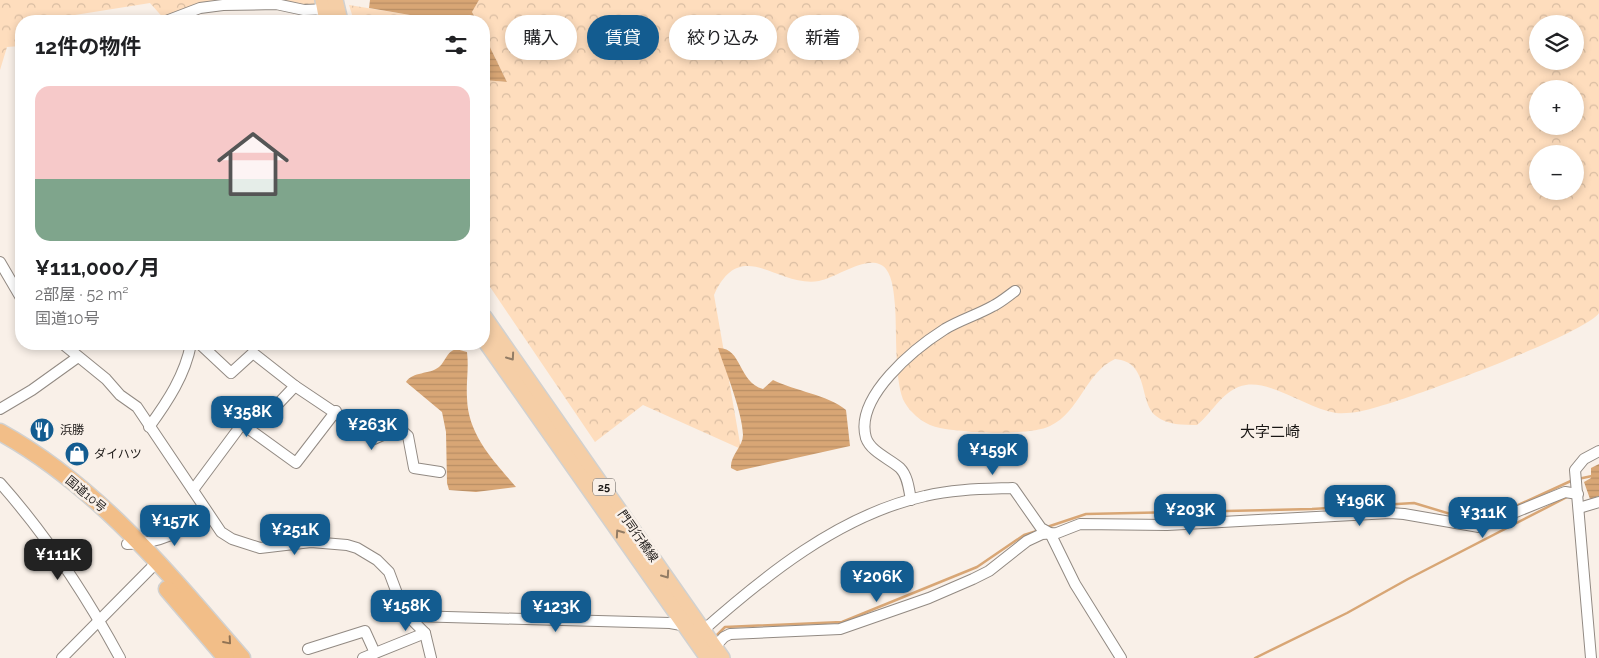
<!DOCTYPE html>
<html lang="ja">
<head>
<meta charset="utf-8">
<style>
  body { margin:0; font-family:Raleway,"Noto Sans JP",sans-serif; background:#f6f6f6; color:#202124; height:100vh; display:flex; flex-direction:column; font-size:19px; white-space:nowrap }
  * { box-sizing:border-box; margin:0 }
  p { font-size:16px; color:#757577 }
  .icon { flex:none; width:28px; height:28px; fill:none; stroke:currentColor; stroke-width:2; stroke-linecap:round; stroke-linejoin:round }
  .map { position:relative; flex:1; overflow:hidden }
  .drawer { position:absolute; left:15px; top:15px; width:475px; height:335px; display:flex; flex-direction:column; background:#fff; border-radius:20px; box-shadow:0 2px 8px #0003 }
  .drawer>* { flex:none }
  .top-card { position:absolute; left:505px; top:15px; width:475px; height:45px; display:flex; gap:10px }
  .fabs { position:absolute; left:1529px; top:15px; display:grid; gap:10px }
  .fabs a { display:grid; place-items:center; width:55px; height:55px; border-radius:50%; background:#fff; box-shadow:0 2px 8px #0003; font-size:25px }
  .price { position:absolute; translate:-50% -42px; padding:0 11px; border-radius:10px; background:#135c90; color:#fff; font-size:16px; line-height:32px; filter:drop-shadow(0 1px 2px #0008) }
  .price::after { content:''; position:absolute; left:50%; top:30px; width:15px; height:11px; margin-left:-8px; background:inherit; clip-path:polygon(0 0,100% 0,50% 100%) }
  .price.active { background:#222; color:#fff }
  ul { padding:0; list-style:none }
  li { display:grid; align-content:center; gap:10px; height:265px; padding:0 20px }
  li+li { border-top:1px solid #e0e0e0 }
  li span { display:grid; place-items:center; height:155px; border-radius:15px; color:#555 }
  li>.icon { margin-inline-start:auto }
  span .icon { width:90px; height:90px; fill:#fffc; stroke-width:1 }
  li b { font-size:21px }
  h2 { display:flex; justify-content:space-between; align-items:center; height:60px; padding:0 20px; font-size:21px }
  .chip { padding:0 18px; border-radius:22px; background:#fff; box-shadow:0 2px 8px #0003; font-size:18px; line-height:45px }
  .chip.active { background:#135c90; color:#fff }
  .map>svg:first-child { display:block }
  .forest { fill:url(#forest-crowns); fill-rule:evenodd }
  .water { fill:url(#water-rules) }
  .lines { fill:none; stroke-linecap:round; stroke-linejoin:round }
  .stream { stroke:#d8a675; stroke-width:2.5 }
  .minor-casing { stroke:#928a83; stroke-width:12 }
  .primary-casing { stroke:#d1d1d0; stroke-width:18 }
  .trunk-casing { stroke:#d1d1d0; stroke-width:19 }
  .minor { stroke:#fff; stroke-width:10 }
  .primary { stroke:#f5cea6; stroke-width:15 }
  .trunk { stroke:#f2be88; stroke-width:16 }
  .oneway { stroke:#927c65 }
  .oneway2 { stroke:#917354 }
  .labels { text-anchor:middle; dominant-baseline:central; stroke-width:5; stroke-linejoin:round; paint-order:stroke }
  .shield { fill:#f9f0e8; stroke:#5d5854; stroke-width:1 }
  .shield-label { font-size:11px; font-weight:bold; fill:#1a1715 }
  .poi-label { font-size:12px; fill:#1a1715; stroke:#f9f0e8; text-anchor:start }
  .street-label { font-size:12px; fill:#1a1715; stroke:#f9f0e8 }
  .quarter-label { font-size:15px; fill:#1a1715; stroke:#f9f0e8 }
</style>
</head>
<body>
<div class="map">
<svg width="1599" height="658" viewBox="0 0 1599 658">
  <defs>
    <pattern id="forest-crowns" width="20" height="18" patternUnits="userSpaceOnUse" patternTransform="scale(1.25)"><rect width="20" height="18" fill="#feddbd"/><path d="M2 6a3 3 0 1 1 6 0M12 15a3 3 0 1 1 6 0" fill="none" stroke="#d9bda2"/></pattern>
    <pattern id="water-rules" width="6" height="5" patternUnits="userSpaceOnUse" patternTransform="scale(1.25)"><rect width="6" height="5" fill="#d8a675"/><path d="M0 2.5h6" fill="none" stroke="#b98e64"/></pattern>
  </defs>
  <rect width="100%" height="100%" fill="#f9f0e8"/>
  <!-- forest -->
  <g class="forest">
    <polygon points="0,0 323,0 324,9 223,5 166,21 150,3 75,15 74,21 21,21 21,46 7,47 0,70"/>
    <path d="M479,0H1599V313C1585,334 1409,399 1377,407C1364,411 1350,414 1336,413C1308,409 1273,381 1246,385C1224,388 1213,412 1197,425C1183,425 1167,425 1156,416C1138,401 1150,362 1115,359C1085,373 1080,412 1050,426C1034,434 990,433 972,432C958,430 943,430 930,425C921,421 910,412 905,403C894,385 897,328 895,306C894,295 893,278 886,269C871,251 837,278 819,281C777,288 741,235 714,295L741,449L643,405L595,442L484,278V80L507,82L484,35V21H477L472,12ZM1538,24H1575V61H1538ZM1538,89H1575V126H1538ZM1538,154H1575V191H1538Z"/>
    <polygon points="349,5 410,15 417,21 354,21"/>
  </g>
  <!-- water -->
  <g class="water">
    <polygon points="370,0 479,0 472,12 477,21 417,21 410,15 369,8"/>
    <polygon points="484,35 507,82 484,80"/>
    <path d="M718,348C742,347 738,382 763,389L773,380C795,391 828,395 846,410L850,446L737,471L731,468C730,455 743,447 743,435C742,411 726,372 718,348Z"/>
    <path d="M456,349L467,352C469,368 466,382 467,398C468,435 493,460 516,487L476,492L449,490L447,483L446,432L442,412L406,382C413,371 429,375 439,367C446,361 446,352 456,349Z"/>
    <polygon points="1599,464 1599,496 1590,499 1584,482 1591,478 1591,468"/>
  </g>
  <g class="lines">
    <!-- stream -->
    <g class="stream">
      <polyline points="1578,479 1592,476"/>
      <polyline points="1505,511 1573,480"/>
      <polyline points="1047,527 1086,514 1312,509 1414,503 1477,522 1486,519"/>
      <polyline points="714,638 725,627 842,622 977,567 1024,535 1040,530"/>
      <polyline points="1255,658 1347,613 1408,579 1569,496"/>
    </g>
    <defs>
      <g id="minor">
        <polyline points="166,21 200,8 223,5 276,4 304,10 329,9"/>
        <polyline points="0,262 21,298"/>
        <polyline points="63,344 106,379 120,395 137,407 221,532 232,539 260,548 311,542 347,545 357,548 377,560 389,572 401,604 414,622 425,633 431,658"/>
        <polyline points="200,344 231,373 253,353 295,386 374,439 399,428 408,436 414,468 440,472"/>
        <polyline points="0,409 32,390 78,357"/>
        <polyline points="242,424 296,463 336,411"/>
        <path d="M149,427C168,401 185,375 191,344"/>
        <path d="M0,483C47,536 87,597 120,658"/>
        <polyline points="193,490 242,424 277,405 295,386"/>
        <path d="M911,500C909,490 908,476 900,468C890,459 871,452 866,438C854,397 915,348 945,329C960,320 977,315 993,306C1001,302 1008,296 1015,291"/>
        <polyline points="1579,508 1599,502"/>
        <path d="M127,544C157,544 185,532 206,511"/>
        <polyline points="411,616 670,623 687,626"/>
        <path d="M699,634C763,577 839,515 925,496C953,489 984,489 1013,488L1041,528L1050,533L1075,584L1121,658"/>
        <polyline points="308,649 365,631 375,653"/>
        <polyline points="711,651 724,637 730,634 840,629 929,598 973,579 989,571 1027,541 1042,534 1057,533 1080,524 1167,525 1390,513 1404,514 1479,527 1565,492 1578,494"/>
        <polyline points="62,658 158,561"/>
        <polyline points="363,658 425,633"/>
        <polyline points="1591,658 1575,470 1584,459 1599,451"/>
      </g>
      <g id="primary">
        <polyline points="323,0 327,21"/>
        <polyline points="335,0 340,21"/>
        <polyline points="484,317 722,658"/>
        <polyline points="484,339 708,658"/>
      </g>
      <g id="trunk">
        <path d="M0,432C98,486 170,575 242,658"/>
        <polyline points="167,589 226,658"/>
      </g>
    </defs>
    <!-- minor casing -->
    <use href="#minor" class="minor-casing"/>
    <!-- primary casing -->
    <use href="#primary" class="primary-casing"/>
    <!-- trunk casing -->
    <use href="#trunk" class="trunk-casing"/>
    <!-- minor -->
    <use href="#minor" class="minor"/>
    <!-- primary -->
    <use href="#primary" class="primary"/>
    <!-- trunk -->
    <use href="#trunk" class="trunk"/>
  </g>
  <!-- one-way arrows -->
  <defs><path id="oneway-chevron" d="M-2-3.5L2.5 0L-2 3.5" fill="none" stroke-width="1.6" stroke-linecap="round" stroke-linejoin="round" transform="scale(1.25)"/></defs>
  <g class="oneway">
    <use href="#oneway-chevron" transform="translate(511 357) rotate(55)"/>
    <use href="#oneway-chevron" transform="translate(619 533) rotate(-125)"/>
    <use href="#oneway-chevron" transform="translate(666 575) rotate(55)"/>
  </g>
  <use class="oneway2" href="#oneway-chevron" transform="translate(228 641) rotate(49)"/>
  <!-- icons -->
  <defs>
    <symbol id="restaurant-disc" viewBox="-11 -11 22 22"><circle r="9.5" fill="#135c90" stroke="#f9f0e8"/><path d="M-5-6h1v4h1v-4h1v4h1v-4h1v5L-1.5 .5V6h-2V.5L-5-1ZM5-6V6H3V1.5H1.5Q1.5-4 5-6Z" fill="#fff"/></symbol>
    <symbol id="shop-disc" viewBox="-11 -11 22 22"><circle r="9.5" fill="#135c90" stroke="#f9f0e8"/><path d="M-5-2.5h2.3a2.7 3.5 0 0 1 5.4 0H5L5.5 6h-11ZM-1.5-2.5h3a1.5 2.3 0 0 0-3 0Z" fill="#fff"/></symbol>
  </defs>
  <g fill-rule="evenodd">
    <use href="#restaurant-disc" x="28" y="416" width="28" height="28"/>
    <use href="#shop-disc" x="63" y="440" width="28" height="28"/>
  </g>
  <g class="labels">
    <!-- shield labels -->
    <rect class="shield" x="593" y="478.5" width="22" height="17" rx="4"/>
    <g class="shield-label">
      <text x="604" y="487">25</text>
    </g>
    <!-- poi labels -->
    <g class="poi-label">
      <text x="60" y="430">浜勝</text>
      <text x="94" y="454">ダイハツ</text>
    </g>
    <!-- street labels -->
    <g class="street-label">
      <text transform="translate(86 494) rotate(40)">国道10号</text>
      <text transform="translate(638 536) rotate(55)">門司行橋線</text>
    </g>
    <!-- quarter labels -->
    <g class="quarter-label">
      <text x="1270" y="432">大字二崎</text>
    </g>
  </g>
</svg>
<div class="fabs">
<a><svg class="icon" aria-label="layers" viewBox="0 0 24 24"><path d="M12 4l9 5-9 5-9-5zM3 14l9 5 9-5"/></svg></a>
<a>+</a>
<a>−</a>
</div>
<b class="price" style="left:247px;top:438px">¥358K</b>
<b class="price" style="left:372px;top:451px">¥263K</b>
<b class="price" style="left:993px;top:476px">¥159K</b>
<b class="price" style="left:1360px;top:527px">¥196K</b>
<b class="price" style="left:1190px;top:536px">¥203K</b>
<b class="price" style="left:1483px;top:539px">¥311K</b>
<b class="price" style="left:175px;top:547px">¥157K</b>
<b class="price" style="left:295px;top:556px">¥251K</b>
<b class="price active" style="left:58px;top:581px">¥111K</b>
<b class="price" style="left:877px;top:603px">¥206K</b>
<b class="price" style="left:406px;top:632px">¥158K</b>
<b class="price" style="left:556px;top:633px">¥123K</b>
<div class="top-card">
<a class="chip">購入</a>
<a class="chip active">賃貸</a>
<a class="chip">絞り込み</a>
<a class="chip">新着</a>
</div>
<section class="drawer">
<h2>12件の物件<svg class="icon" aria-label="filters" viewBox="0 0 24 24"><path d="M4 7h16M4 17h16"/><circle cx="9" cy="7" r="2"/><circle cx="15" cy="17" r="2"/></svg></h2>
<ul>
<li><span style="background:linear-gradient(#f6c9c9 60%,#7fa58c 0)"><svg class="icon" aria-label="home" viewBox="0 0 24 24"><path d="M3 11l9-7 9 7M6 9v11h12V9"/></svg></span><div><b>¥111,000/月</b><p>2部屋 · 52 m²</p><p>国道10号</p></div></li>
</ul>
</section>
</div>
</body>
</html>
